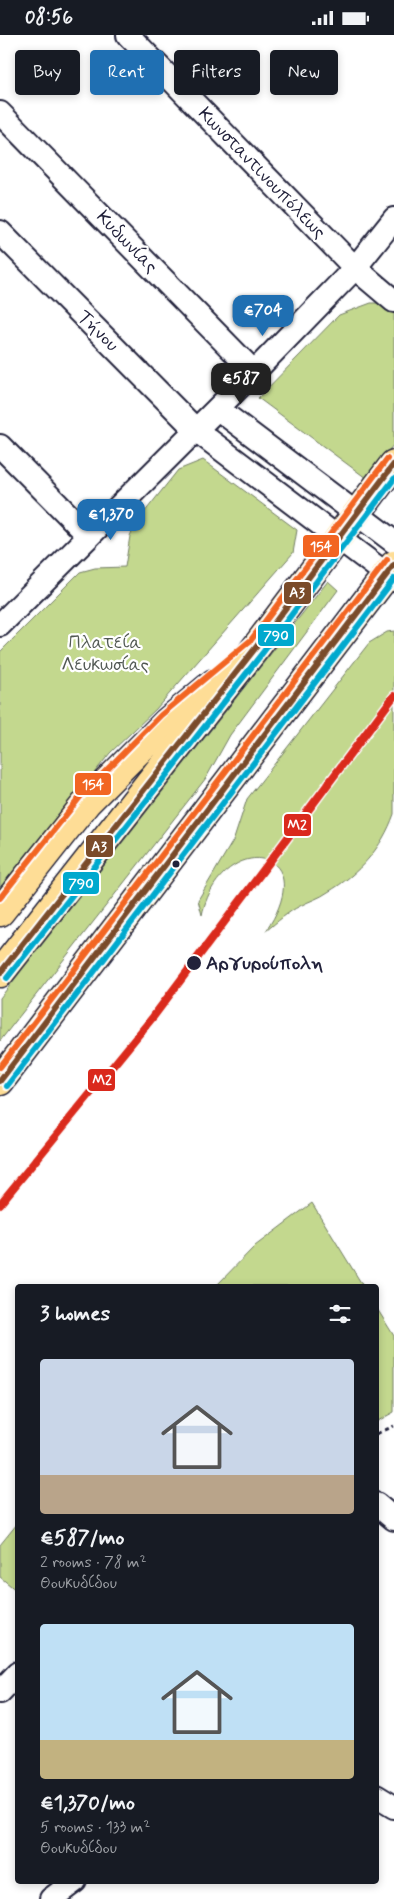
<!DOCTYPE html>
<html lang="en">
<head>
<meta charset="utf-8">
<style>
  body { margin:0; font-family:Mynerve,sans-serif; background:#242831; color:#f1f3f6; height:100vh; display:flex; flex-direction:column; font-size:19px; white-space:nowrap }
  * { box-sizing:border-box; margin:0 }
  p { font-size:16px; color:#9ea1a6 }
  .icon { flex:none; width:28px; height:28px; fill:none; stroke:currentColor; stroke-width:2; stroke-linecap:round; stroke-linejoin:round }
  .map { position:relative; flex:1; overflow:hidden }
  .sheet { position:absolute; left:15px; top:1249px; width:364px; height:600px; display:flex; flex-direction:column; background:#171b24; border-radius:5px; box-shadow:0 2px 8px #0003 }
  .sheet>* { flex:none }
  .guide { position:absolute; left:15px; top:15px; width:365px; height:45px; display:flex; gap:10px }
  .price { position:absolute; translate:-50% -42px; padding:0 11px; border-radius:10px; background:#1f6fb2; color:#fff; font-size:16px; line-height:32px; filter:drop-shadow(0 1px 2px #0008) }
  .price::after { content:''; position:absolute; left:50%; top:30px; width:15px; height:11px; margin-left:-8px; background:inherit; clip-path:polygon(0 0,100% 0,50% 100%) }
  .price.active { background:#222; color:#fff }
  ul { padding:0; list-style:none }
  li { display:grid; align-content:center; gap:10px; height:265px; padding:0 25px }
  li span { display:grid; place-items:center; height:155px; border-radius:5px; color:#555 }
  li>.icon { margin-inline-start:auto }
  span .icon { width:90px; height:90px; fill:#fffc; stroke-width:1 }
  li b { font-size:21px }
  h2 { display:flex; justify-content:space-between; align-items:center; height:60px; padding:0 25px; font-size:21px }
  .chip { padding:0 18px; border-radius:5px; background:#171b24; box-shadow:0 2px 8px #0003; font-size:18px; line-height:45px }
  .chip.active { background:#1f6fb2; color:#fff }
  .status { display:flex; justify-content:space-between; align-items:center; height:35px; padding:0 25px; background:#171b24; direction:ltr }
  .status svg { height:14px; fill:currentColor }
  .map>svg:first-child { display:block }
  .green { fill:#c3d88e; stroke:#727d64 }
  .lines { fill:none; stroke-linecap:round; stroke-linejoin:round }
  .minor-casing { stroke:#22223b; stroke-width:26 }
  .major-casing { stroke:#22223b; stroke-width:31 }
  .path { stroke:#22223b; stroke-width:3; stroke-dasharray:5 4; stroke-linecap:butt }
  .minor { stroke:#fff; stroke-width:22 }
  .major { stroke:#fedd96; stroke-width:28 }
  .bus-1-casing { stroke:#fff; stroke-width:10 }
  .bus-2-casing { stroke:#fff; stroke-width:10 }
  .bus-3-casing { stroke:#fff; stroke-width:10 }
  .bus-1 { stroke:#7a4b2a; stroke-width:6 }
  .bus-2 { stroke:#00a9ce; stroke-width:6 }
  .bus-3 { stroke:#f26522; stroke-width:6 }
  .metro-1-casing { stroke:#fff; stroke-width:11 }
  .metro-1 { stroke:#da291c; stroke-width:8 }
  .bus-dot { fill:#22223b; stroke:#fff; stroke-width:2 }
  .labels { text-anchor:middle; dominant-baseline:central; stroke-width:4.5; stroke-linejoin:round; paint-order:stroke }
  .street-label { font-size:19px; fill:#22223b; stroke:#fff }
  .park-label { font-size:19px; fill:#525954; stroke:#fff }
  .stop-label { font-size:19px; font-weight:bold; fill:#22223b; stroke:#fff; text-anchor:start }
  .line-badge { stroke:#fff; stroke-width:2 }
  .badge-label { font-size:14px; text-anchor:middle; font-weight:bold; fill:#fff }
</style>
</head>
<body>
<div class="status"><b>08:56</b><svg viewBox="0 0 49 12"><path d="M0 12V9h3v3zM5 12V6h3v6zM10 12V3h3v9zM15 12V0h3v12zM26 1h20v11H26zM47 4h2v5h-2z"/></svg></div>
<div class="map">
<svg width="394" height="1864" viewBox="0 0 394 1864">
  <rect width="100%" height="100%" fill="#fff"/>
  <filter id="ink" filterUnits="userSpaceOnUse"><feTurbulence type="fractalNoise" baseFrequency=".02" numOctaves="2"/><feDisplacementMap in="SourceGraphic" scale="10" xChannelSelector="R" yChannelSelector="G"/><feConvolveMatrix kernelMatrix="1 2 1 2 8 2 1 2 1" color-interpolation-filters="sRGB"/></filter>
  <g filter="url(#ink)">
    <!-- green -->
    <g class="green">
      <polygon points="371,268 386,268 394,272 394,409 366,443 258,363 339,280"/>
      <polygon points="203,425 297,495 293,518 156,674 110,718 0,857 0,617 80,537 95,533 125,532 130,501 136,488 178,435"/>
      <polygon points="328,546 338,555 230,700 206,743 0,1006 0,963"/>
      <path d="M394,596V779C382,813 359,839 328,857C320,863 309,866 300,871C288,877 277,887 266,896C324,809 220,796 202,880L198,865L234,804L247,764L369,608L387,597Z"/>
      <polygon points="312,1168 363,1251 216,1251 255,1211"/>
      <polygon points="376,1272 394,1301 394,1377 376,1387"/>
      <polygon points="17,1489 17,1556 0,1542 0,1510"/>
    </g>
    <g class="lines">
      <defs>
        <g id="minor">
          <polyline points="128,0 355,233 394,266"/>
          <polyline points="0,78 254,337"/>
          <polyline points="0,197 197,396 394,545"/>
          <polyline points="218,374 394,507"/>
          <polyline points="0,411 89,501"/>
          <polyline points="0,590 254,337 355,233 394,184"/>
          <polyline points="376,1469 394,1484"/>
          <polyline points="0,1657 18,1638"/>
          <polyline points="376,1761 394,1772"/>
          <polyline points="51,1864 75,1846"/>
        </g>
        <g id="major">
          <polyline points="0,877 87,767 167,687 214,648"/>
          <polyline points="0,938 257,611 394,429"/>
          <polyline points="0,1046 394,530"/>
        </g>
      </defs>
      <!-- minor casing -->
      <use href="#minor" class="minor-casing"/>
      <!-- major casing -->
      <use href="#major" class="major-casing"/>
      <!-- path -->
      <polyline class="path" points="376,1399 394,1391"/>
      <!-- minor -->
      <use href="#minor" class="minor"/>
      <!-- major -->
      <use href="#major" class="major"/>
      <defs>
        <g id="bus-1">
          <polyline points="0,938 257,611 394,429"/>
          <polyline points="0,1046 394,530"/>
        </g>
        <g id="bus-2">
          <polyline points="7,943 264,616 394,444"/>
          <polyline points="7,1051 394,544"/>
        </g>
        <g id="bus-3">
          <polyline points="0,863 81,761 161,680 251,605 387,424"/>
          <polyline points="0,1032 387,525"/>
        </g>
      </defs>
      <!-- bus-1 casing -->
      <use href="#bus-1" class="bus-1-casing"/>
      <!-- bus-2 casing -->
      <use href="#bus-2" class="bus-2-casing"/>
      <!-- bus-3 casing -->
      <use href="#bus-3" class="bus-3-casing"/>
      <!-- bus-1 -->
      <use href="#bus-1" class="bus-1"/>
      <!-- bus-2 -->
      <use href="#bus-2" class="bus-2"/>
      <!-- bus-3 -->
      <use href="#bus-3" class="bus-3"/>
      <defs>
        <polyline id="metro-1" points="0,1169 153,982 394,661"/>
      </defs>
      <!-- metro-1 casing -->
      <use href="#metro-1" class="metro-1-casing"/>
      <!-- metro-1 -->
      <use href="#metro-1" class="metro-1"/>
    </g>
  </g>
  <!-- markers -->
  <g class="bus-dot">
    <circle cx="176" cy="829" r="4.5"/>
    <circle cx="194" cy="928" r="8"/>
  </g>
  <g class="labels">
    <!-- street labels -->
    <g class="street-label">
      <text transform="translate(262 138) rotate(46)">Κωνσταντινουπόλεως</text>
      <text transform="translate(127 207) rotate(46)">Κυδωνίας</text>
      <text transform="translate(98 296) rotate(45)">Τήνου</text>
    </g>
    <!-- park labels -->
    <g class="park-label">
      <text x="105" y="607">Πλατεία<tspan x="105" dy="22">Λευκωσίας</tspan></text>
    </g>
    <!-- stop labels -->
    <g class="stop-label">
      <text x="206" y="928">Αργυρούπολη</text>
    </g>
  </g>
  <g class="line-badge">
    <rect x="302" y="499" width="38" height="24" rx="5" fill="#f26522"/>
    <rect x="283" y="546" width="29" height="24" rx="5" fill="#7a4b2a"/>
    <rect x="257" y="588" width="38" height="24" rx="5" fill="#00a9ce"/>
    <rect x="74" y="737" width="38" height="24" rx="5" fill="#f26522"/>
    <rect x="283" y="778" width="29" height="24" rx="5" fill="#da291c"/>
    <rect x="85" y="799" width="29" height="24" rx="5" fill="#7a4b2a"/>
    <rect x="62" y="836" width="38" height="24" rx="5" fill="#00a9ce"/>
    <rect x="87" y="1033" width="29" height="24" rx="5" fill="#da291c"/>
  </g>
  <g class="badge-label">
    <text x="321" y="516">154</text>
    <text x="297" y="562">Α3</text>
    <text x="276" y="605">790</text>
    <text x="93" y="754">154</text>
    <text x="297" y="794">Μ2</text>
    <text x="99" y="816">Α3</text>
    <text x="81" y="853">790</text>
    <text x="102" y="1049">Μ2</text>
  </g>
</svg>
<b class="price" style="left:263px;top:302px">€704</b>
<b class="price active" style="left:241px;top:370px">€587</b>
<b class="price" style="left:111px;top:506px">€1,370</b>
<div class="guide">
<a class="chip">Buy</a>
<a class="chip active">Rent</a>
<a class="chip">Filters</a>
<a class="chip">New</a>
</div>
<section class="sheet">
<h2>3 homes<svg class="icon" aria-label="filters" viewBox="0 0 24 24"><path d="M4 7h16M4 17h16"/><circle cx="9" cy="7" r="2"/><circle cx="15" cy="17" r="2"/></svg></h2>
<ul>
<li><span style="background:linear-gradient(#c9d6e8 75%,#b9a48a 0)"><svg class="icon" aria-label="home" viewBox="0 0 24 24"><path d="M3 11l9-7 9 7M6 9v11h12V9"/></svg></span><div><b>€587/mo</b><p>2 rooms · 78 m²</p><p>Θουκυδίδου</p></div></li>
<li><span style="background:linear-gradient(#bfe0f5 75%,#c2b280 0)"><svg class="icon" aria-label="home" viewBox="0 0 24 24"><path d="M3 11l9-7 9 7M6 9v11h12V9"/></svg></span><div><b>€1,370/mo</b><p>5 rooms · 133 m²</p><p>Θουκυδίδου</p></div></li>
</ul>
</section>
</div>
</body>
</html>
